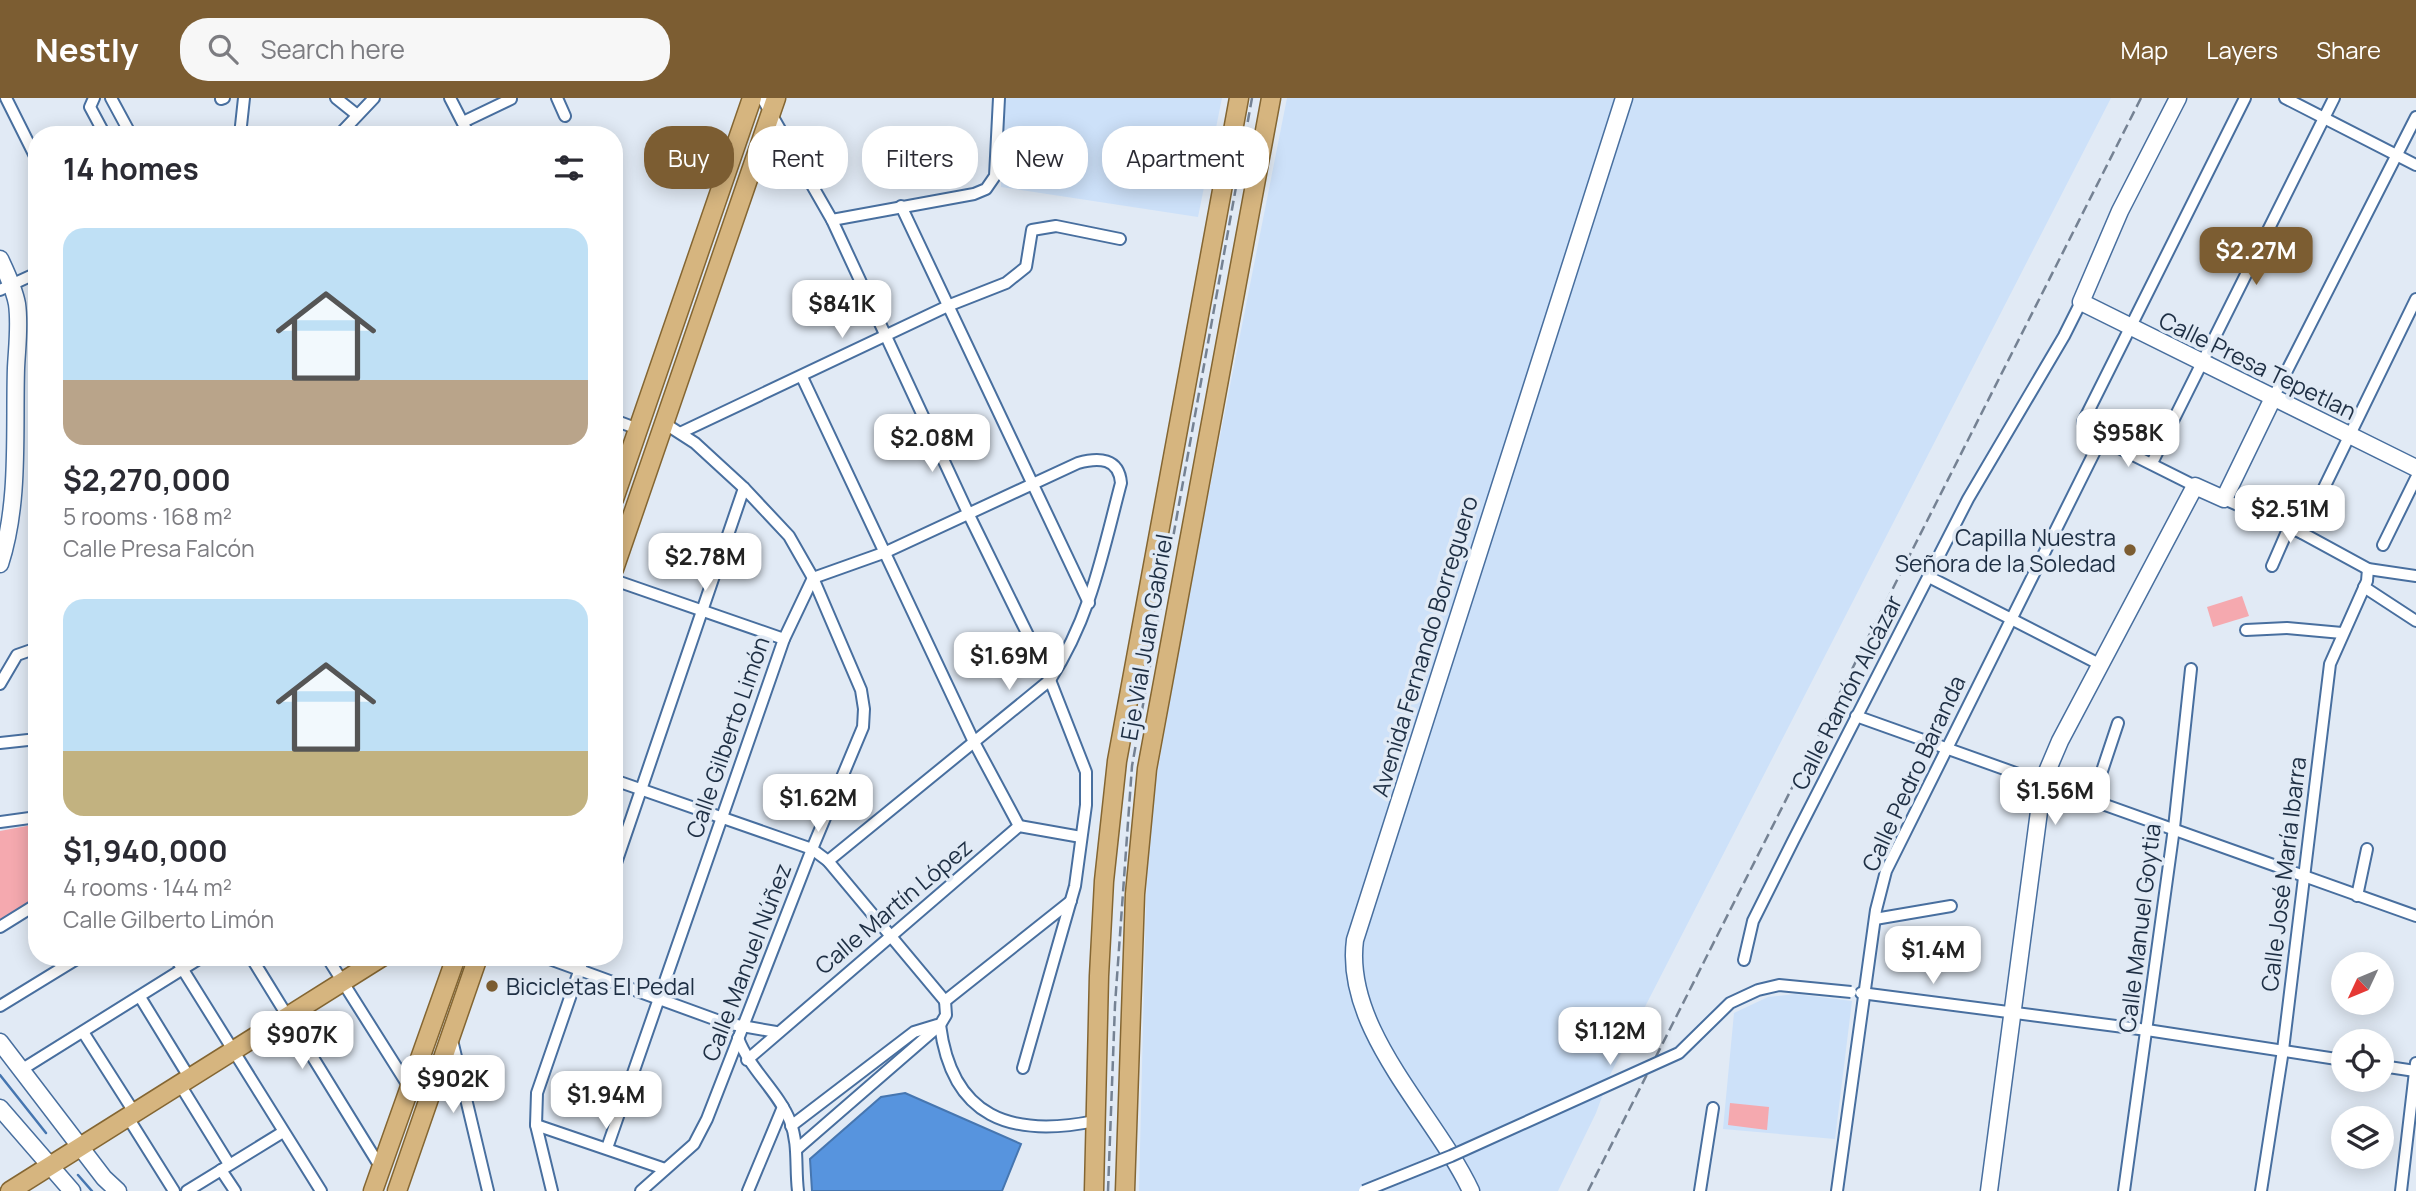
<!DOCTYPE html>
<html lang="en">
<head>
<meta charset="utf-8">
<style>
  body { margin:0; font-family:Manrope,sans-serif; background:#f7f7f7; color:#2b2b33; height:100vh; display:flex; flex-direction:column; font-size:26px; white-space:nowrap }
  * { box-sizing:border-box; margin:0 }
  p { font-size:23px; color:#7c7c81 }
  .icon { flex:none; width:38px; height:38px; fill:none; stroke:currentColor; stroke-width:2; stroke-linecap:round; stroke-linejoin:round }
  .map { position:relative; flex:1; overflow:hidden }
  .sheet { position:absolute; left:28px; top:28px; width:595px; height:840px; display:flex; flex-direction:column; background:#fff; border-radius:28px; box-shadow:0 4px 18px #0003 }
  .sheet>* { flex:none }
  .top-card { position:absolute; left:644px; top:28px; width:665px; height:63px; display:flex; gap:14px }
  .needle { width:46px; rotate:226deg }
  .buttons { position:absolute; left:2331px; top:854px; display:grid; gap:14px }
  .buttons a { display:grid; place-items:center; width:63px; height:63px; border-radius:50%; background:#fff; box-shadow:0 4px 18px #0003; font-size:35px }
  .price { position:absolute; translate:-50% -60px; padding:0 16px; border-radius:14px; background:#fff; color:#222; font-size:23px; line-height:46px; filter:drop-shadow(0 2px 4px #0008) }
  .price::after { content:''; position:absolute; left:50%; top:42px; width:21px; height:16px; margin-left:-10px; background:inherit; clip-path:polygon(0 0,100% 0,50% 100%) }
  .price.selected { background:#7c5d32; color:#fff }
  ul { padding:0; list-style:none }
  li { display:grid; align-content:center; gap:14px; height:371px; padding:0 35px }
  li span { display:grid; place-items:center; height:217px; border-radius:21px; color:#555 }
  li>.icon { margin-inline-start:auto }
  span .icon { width:126px; height:126px; fill:#fffc; stroke-width:1 }
  li b { font-size:30px }
  h2 { display:flex; justify-content:space-between; align-items:center; height:84px; padding:0 35px; font-size:30px }
  .chip { padding:0 24px; border-radius:28px; background:#fff; box-shadow:0 4px 18px #0003; font-size:24px; line-height:63px }
  .chip.selected { background:#7c5d32; color:#fff }
  header { display:flex; align-items:center; gap:42px; box-sizing:border-box; height:98px; padding:0 35px; background:#7c5d32; color:#fff }
  header strong { font-size:33px }
  nav { display:flex; gap:38px; margin-inline-start:auto; font-size:24px }
  .search { width:490px; height:63px; background:#f7f7f7; display:flex; align-items:center; gap:18px; box-sizing:border-box; padding:0 24px; border-radius:28px; color:#7c7c81; font-size:26px }
  .map>svg:first-child { display:block }
  .built { fill:#cde1f9 }
  .green { fill:#f5a9af }
  .water { fill:#5794de; stroke:#4676b0; stroke-width:2 }
  .lines { fill:none; stroke-linecap:round; stroke-linejoin:round }
  .stream { stroke:#4676b0; stroke-width:2.5 }
  .street-casing { stroke:#486f9f; stroke-width:14 }
  .secondary-casing { stroke:#486f9f; stroke-width:19 }
  .primary-casing { stroke:#846632; stroke-width:21 }
  .street { stroke:#fff; stroke-width:10 }
  .secondary { stroke:#fff; stroke-width:16 }
  .primary { stroke:#d6b57f; stroke-width:18 }
  .rail { stroke:#758293; stroke-width:2.5; stroke-dasharray:10 5; stroke-linecap:butt }
  .street-bridge-casing { stroke:#486f9f; stroke-width:14; stroke-linecap:butt }
  .street-bridge { stroke:#fff; stroke-width:10 }
  .poi-dot { fill:#7c5d32; stroke:#e1eaf5; stroke-width:2.5 }
  .labels { text-anchor:middle; dominant-baseline:central; stroke-width:7; stroke-linejoin:round; paint-order:stroke }
  .street-label { font-size:23px; fill:#1e2f44; stroke:#e1eaf5 }
  .poi-label { font-size:23px; fill:#1e2f44; stroke:#e1eaf5; text-anchor:end }
</style>
</head>
<body>
<header>
<strong>Nestly</strong>
<div class="search"><svg class="icon" aria-label="search" viewBox="0 0 24 24"><circle cx="10" cy="10" r="6"/><path d="M15 15l6 6"/></svg>Search here</div>
<nav><a>Map</a><a>Layers</a><a>Share</a></nav>
</header>
<div class="map">
<svg width="2416" height="1093" viewBox="0 0 2416 1093">
  <rect width="100%" height="100%" fill="#e1eaf5"/>
  <!-- built -->
  <g class="built">
    <polygon points="1003,0 1222,0 1198,119 1001,89"/>
    <polygon points="1287,0 2111,0 1610,977 1596,1015 1558,1093 1139,1093 1146,801 1151,711 1188,500"/>
    <polygon points="1795,896 1852,903 1835,1041 1723,1031 1734,915 1768,899"/>
  </g>
  <!-- green -->
  <g class="green">
    <polygon points="2242,498 2249,518 2213,529 2207,509"/>
    <polygon points="37,726 37,801 0,823 0,733"/>
    <polygon points="1730,1005 1769,1009 1767,1032 1728,1027"/>
  </g>
  <!-- water -->
  <polygon class="water" points="905,995 1021,1046 1002,1093 812,1093 810,1061 881,999"/>
  <g class="lines">
    <!-- stream -->
    <g class="stream">
      <polyline points="0,977 46,1035"/>
      <polyline points="78,1077 92,1093"/>
    </g>
    <defs>
      <g id="street">
        <polyline points="6,0 37,62"/>
        <polyline points="94,0 90,9 105,37"/>
        <polyline points="111,0 131,37"/>
        <polyline points="336,0 356,16"/>
        <polyline points="450,0 469,37"/>
        <polyline points="557,0 565,18"/>
        <polyline points="762,0 832,122 969,417 1050,582 1086,674 1086,707 1075,788 1023,970"/>
        <polyline points="2285,0 2416,67"/>
        <polyline points="221,1 224,0"/>
        <polyline points="463,24 511,1"/>
        <polyline points="240,37 244,0"/>
        <polyline points="339,37 374,0"/>
        <polyline points="901,108 1089,505"/>
        <polyline points="832,122 974,96 986,91 995,78 999,0"/>
        <polyline points="0,192 37,175"/>
        <polyline points="802,279 974,644 1019,728"/>
        <polyline points="2274,298 2416,19"/>
        <polyline points="614,322 638,331"/>
        <polyline points="682,334 950,207 1006,185 1026,169 1032,132 1056,128 1120,141"/>
        <polyline points="2152,365 2334,0"/>
        <polyline points="2195,388 2091,336 2083,324 2245,0"/>
        <polyline points="2224,401 2302,435 2368,471 2416,478"/>
        <polyline points="2302,435 2416,201"/>
        <polyline points="2383,447 2416,380"/>
        <polyline points="2272,468 2289,429"/>
        <polyline points="1929,479 2101,567"/>
        <polyline points="614,482 784,541"/>
        <polyline points="2364,489 2416,523"/>
        <polyline points="2246,532 2287,530 2342,535"/>
        <polyline points="0,586 17,557 37,550"/>
        <polyline points="1856,618 2416,818"/>
        <polyline points="0,645 37,641"/>
        <polyline points="614,682 812,751 828,763 945,903"/>
        <polyline points="2092,703 2118,625"/>
        <polyline points="0,724 37,719"/>
        <polyline points="614,771 744,390"/>
        <polyline points="2357,798 2367,751"/>
        <polyline points="1875,821 1951,808"/>
        <polyline points="0,829 37,806"/>
        <polyline points="175,859 321,1093"/>
        <polyline points="251,859 381,1070"/>
        <polyline points="327,859 409,989"/>
        <polyline points="544,859 725,925 776,934"/>
        <polyline points="1744,862 1753,823 1793,743 1968,401 2064,238 2081,204"/>
        <polyline points="1861,895 2147,932 2343,962"/>
        <polyline points="140,899 189,979"/>
        <polyline points="945,903 1071,803"/>
        <polyline points="0,908 80,859"/>
        <path d="M940,927C952,1020 1011,1040 1095,1023"/>
        <polyline points="83,934 134,1014"/>
        <path d="M738,940C750,972 778,993 790,1023C799,1046 795,1069 798,1093"/>
        <polyline points="452,942 488,1093"/>
        <polyline points="747,962 1019,728 1081,739"/>
        <polyline points="2382,968 2415,973"/>
        <polyline points="21,972 202,859"/>
        <polyline points="179,985 229,1066"/>
        <polyline points="127,1018 174,1093"/>
        <polyline points="536,1027 665,1071"/>
        <polyline points="791,1028 914,934 937,927"/>
        <path d="M607,1050L784,541L813,480L886,454L1078,365C1099,359 1119,360 1121,385C1102,457 1091,518 1050,582L828,763"/>
        <polyline points="797,1051 940,927 946,917 945,903"/>
        <polyline points="221,1072 235,1093"/>
        <polyline points="187,1093 283,1034"/>
        <polyline points="552,1093 536,1027 537,995 584,859"/>
        <polyline points="641,1093 694,1046 707,1021 812,751 863,629 864,611 861,592 813,480 789,438 744,390 695,345 664,325"/>
        <polyline points="748,1093 783,1009"/>
        <polyline points="1700,1093 1713,1010"/>
        <polyline points="1837,1093 1876,812 1886,773 2101,341"/>
        <polyline points="2124,1093 2174,730 2191,571"/>
        <polyline points="2261,1093 2283,952 2330,566 2367,483 2368,471"/>
        <polyline points="2401,1093 2416,965"/>
      </g>
      <g id="secondary">
        <polyline points="2178,0 2120,113 2081,204 2416,370"/>
        <path d="M0,161C7,176 14,190 17,206C20,227 17,249 16,270C14,333 20,405 0,466"/>
        <polyline points="0,944 104,1080 118,1093"/>
        <polyline points="0,1010 72,1093"/>
        <path d="M1471,1093C1435,1016 1343,932 1355,842L1624,0"/>
        <polyline points="1989,1093 2043,683 2060,643 2195,388 2224,401 2274,298"/>
      </g>
      <g id="primary">
        <polyline points="614,401 752,0"/>
        <polyline points="614,471 776,0"/>
        <polyline points="10,1093 382,859"/>
        <polyline points="373,1093 456,859"/>
        <polyline points="397,1093 478,859"/>
        <polyline points="1094,1093 1099,878 1104,783 1117,663 1239,0"/>
        <polyline points="1125,1093 1135,796 1147,671 1271,0"/>
      </g>
    </defs>
    <!-- street casing -->
    <use href="#street" class="street-casing"/>
    <!-- secondary casing -->
    <use href="#secondary" class="secondary-casing"/>
    <!-- primary casing -->
    <use href="#primary" class="primary-casing"/>
    <!-- street -->
    <use href="#street" class="street"/>
    <!-- secondary -->
    <use href="#secondary" class="secondary"/>
    <!-- primary -->
    <use href="#primary" class="primary"/>
    <!-- rail -->
    <g class="rail">
      <polyline points="1108,1093 1115,907 1132,668 1252,0"/>
      <polyline points="1588,1093 2141,0"/>
    </g>
    <defs>
      <polyline id="street-bridge" points="1364,1093 1451,1058 1679,955 1730,905 1758,892 1779,887 1851,894"/>
    </defs>
    <!-- street-bridge casing -->
    <use href="#street-bridge" class="street-bridge-casing"/>
    <!-- street-bridge -->
    <use href="#street-bridge" class="street-bridge"/>
  </g>
  <!-- markers -->
  <g class="poi-dot">
    <circle cx="2130" cy="452" r="7"/>
    <circle cx="492" cy="888" r="7"/>
  </g>
  <g class="labels">
    <!-- street labels -->
    <g class="street-label">
      <text transform="translate(2258 267) rotate(26)">Calle Presa Tepetlan</text>
      <text transform="translate(1146 539) rotate(-80)">Eje Vial Juan Gabriel</text>
      <text transform="translate(1424 548) rotate(-73)">Avenida Fernando Borreguero</text>
      <text transform="translate(1846 594) rotate(-63)">Calle Ramón Alcázar</text>
      <text transform="translate(727 639) rotate(-71)">Calle Gilberto Limón</text>
      <text transform="translate(1913 675) rotate(-65)">Calle Pedro Baranda</text>
      <text transform="translate(2283 776) rotate(-83)">Calle José María Ibarra</text>
      <text transform="translate(893 808) rotate(-40)">Calle Martín López</text>
      <text transform="translate(2139 830) rotate(-83)">Calle Manuel Goytia</text>
      <text transform="translate(746 864) rotate(-69)">Calle Manuel Núñez</text>
    </g>
    <!-- poi labels -->
    <g class="poi-label">
      <text x="2116" y="439">Capilla Nuestra<tspan x="2116" dy="26">Señora de la Soledad</tspan></text>
      <text x="506" y="888" text-anchor="start">Bicicletas El Pedal</text>
    </g>
  </g>
</svg>
<div class="buttons">
<a><svg class="needle" viewBox="-14 -14 28 28"><path d="M0-13l5 13h-10z" fill="#e53935"/><path d="M0 13l5-13h-10z" fill="#7c7c81"/></svg></a>
<a><svg class="icon" aria-label="locate" viewBox="0 0 24 24"><circle cx="12" cy="12" r="6"/><path d="M12 2v4M12 18v4M2 12h4M18 12h4"/></svg></a>
<a><svg class="icon" aria-label="layers" viewBox="0 0 24 24"><path d="M12 4l9 5-9 5-9-5zM3 14l9 5 9-5"/></svg></a>
</div>
<b class="price selected" style="left:2256px;top:189px">$2.27M</b>
<b class="price" style="left:842px;top:242px">$841K</b>
<b class="price" style="left:2128px;top:371px">$958K</b>
<b class="price" style="left:932px;top:376px">$2.08M</b>
<b class="price" style="left:2290px;top:447px">$2.51M</b>
<b class="price" style="left:705px;top:495px">$2.78M</b>
<b class="price" style="left:1009px;top:594px">$1.69M</b>
<b class="price" style="left:2055px;top:729px">$1.56M</b>
<b class="price" style="left:818px;top:736px">$1.62M</b>
<b class="price" style="left:1933px;top:888px">$1.4M</b>
<b class="price" style="left:1610px;top:969px">$1.12M</b>
<b class="price" style="left:302px;top:973px">$907K</b>
<b class="price" style="left:453px;top:1017px">$902K</b>
<b class="price" style="left:606px;top:1033px">$1.94M</b>
<div class="top-card">
<a class="chip selected">Buy</a>
<a class="chip">Rent</a>
<a class="chip">Filters</a>
<a class="chip">New</a>
<a class="chip">Apartment</a>
</div>
<section class="sheet">
<h2>14 homes<svg class="icon" aria-label="filters" viewBox="0 0 24 24"><path d="M4 7h16M4 17h16"/><circle cx="9" cy="7" r="2"/><circle cx="15" cy="17" r="2"/></svg></h2>
<ul>
<li><span style="background:linear-gradient(#bfe0f5 70%,#b9a48a 0)"><svg class="icon" aria-label="home" viewBox="0 0 24 24"><path d="M3 11l9-7 9 7M6 9v11h12V9"/></svg></span><div><b>$2,270,000</b><p>5 rooms · 168 m²</p><p>Calle Presa Falcón</p></div></li>
<li><span style="background:linear-gradient(#bfe0f5 70%,#c2b280 0)"><svg class="icon" aria-label="home" viewBox="0 0 24 24"><path d="M3 11l9-7 9 7M6 9v11h12V9"/></svg></span><div><b>$1,940,000</b><p>4 rooms · 144 m²</p><p>Calle Gilberto Limón</p></div></li>
</ul>
</section>
</div>
</body>
</html>
